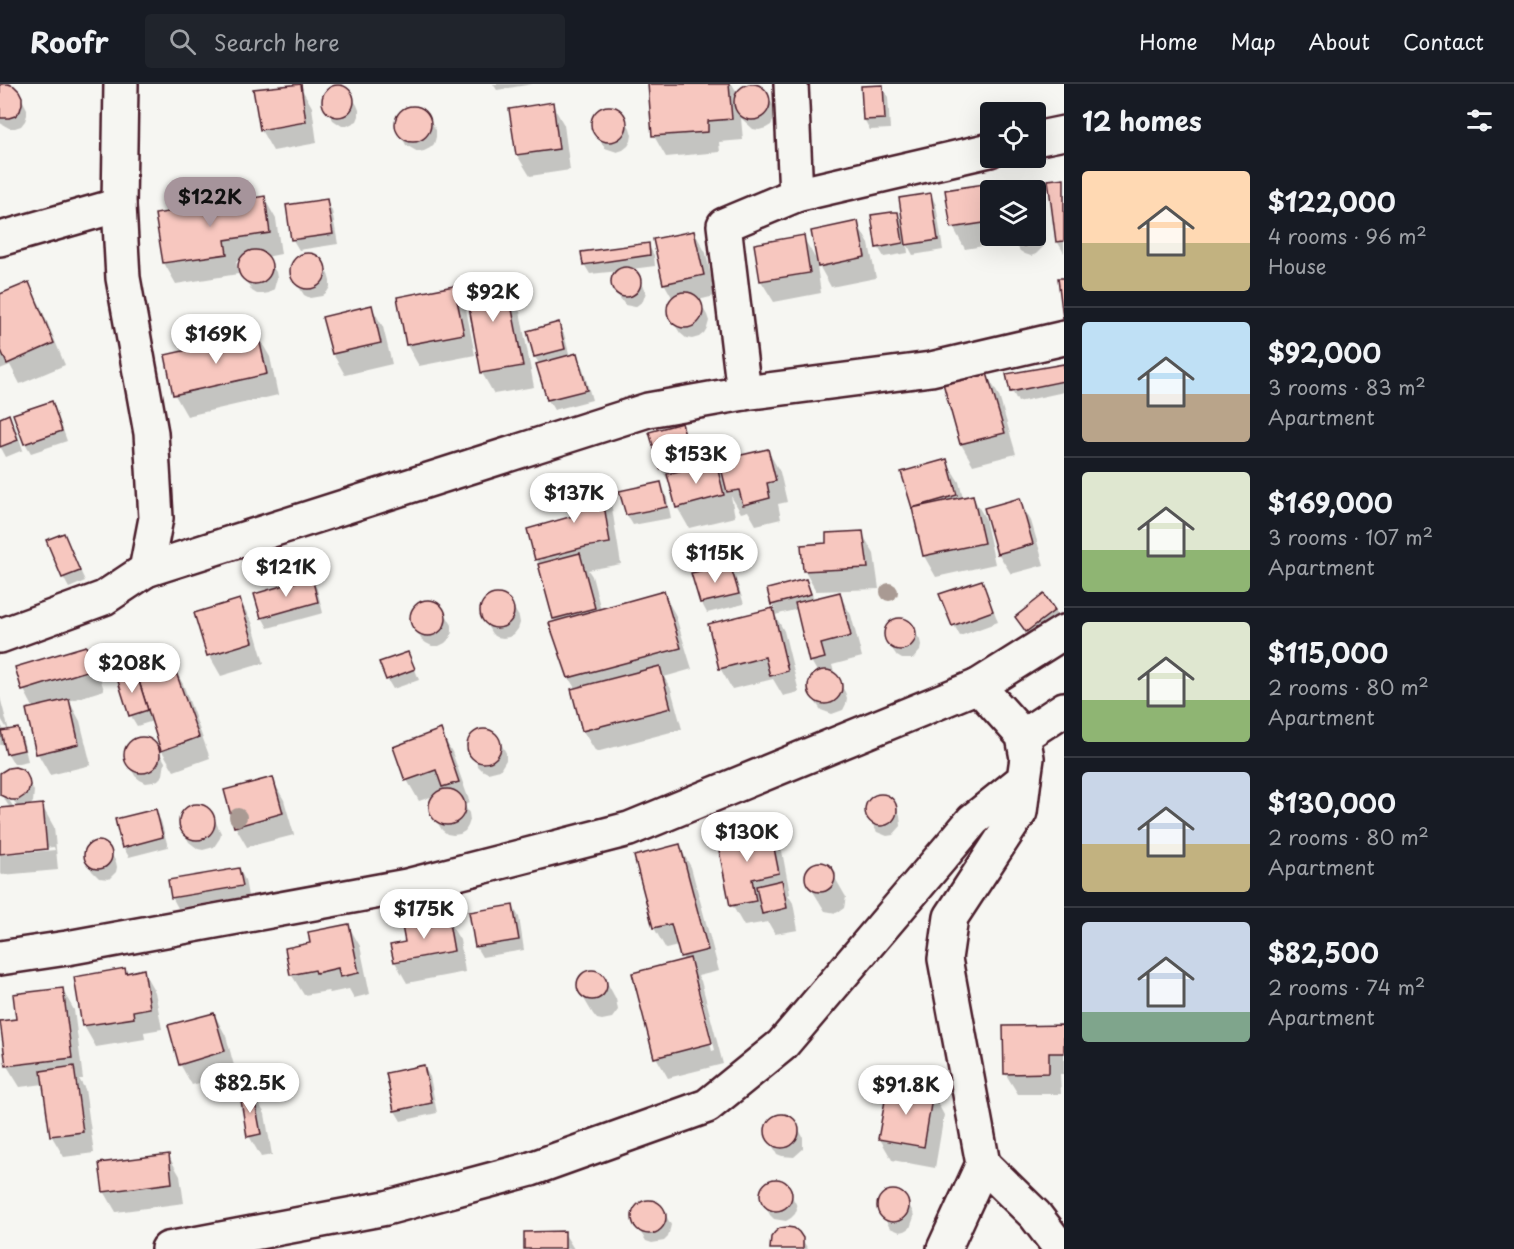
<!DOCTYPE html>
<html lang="en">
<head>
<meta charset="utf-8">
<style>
  body { margin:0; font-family:"Playpen Sans",sans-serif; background:#20242c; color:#f1f3f6; height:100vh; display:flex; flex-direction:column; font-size:22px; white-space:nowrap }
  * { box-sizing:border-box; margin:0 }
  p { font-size:20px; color:#9ea1a6 }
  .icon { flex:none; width:33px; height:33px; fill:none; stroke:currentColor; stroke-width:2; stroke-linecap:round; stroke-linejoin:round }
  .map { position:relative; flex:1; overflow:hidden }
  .drawer { display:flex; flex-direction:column; background:#171b24; width:450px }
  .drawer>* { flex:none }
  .tools { position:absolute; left:980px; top:18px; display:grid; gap:12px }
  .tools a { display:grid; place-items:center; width:66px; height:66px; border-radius:6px; background:#171b24; box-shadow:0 6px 24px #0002; font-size:30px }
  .price { position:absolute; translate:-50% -51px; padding:0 14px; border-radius:21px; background:#fff; color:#222; font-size:20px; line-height:39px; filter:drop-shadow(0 2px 3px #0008) }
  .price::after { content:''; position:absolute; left:50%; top:36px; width:18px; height:14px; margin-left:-9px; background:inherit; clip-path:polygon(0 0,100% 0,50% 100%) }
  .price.on { background:#a6949b; color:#111 }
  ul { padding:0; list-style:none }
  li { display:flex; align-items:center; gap:18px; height:150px; padding:0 18px }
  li+li { border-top:2px solid #363941 }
  li span { display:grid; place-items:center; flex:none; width:168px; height:120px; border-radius:6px; color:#555 }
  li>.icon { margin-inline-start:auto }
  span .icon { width:72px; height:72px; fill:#fffc; stroke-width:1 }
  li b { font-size:26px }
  h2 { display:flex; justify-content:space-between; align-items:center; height:72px; padding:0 18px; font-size:26px }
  header { display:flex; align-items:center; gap:36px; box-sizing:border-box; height:84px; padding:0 30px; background:#171b24; border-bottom:2px solid #363941 }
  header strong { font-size:28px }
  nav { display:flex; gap:33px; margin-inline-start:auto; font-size:21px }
  .search { width:420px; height:54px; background:#20242c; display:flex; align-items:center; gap:15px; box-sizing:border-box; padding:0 21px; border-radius:6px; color:#9ea1a6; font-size:22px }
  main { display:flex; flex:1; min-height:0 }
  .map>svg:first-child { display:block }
  .shadow { fill:#0003; fill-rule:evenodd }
  .building { fill:#f7c7bf; stroke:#4a1f2b; stroke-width:1.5 }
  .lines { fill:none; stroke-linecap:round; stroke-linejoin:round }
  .street-casing { stroke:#4a1f2b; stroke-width:38 }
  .secondary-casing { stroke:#4a1f2b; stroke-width:38 }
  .street { stroke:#f6f6f2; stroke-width:33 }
  .secondary { stroke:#f6f6f2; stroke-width:33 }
  .tree { fill:#a99a93 }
</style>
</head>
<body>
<header>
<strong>Roofr</strong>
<div class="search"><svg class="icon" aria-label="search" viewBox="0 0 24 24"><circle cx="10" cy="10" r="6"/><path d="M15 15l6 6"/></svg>Search here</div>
<nav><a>Home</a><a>Map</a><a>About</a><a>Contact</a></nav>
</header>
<main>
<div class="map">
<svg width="1064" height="1165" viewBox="0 0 1064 1165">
  <rect width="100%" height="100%" fill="#f6f6f2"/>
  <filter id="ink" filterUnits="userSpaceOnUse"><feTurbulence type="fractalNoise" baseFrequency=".0167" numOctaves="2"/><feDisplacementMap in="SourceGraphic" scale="12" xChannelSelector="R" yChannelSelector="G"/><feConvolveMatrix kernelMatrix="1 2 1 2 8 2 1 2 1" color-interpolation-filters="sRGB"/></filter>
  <g filter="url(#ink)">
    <!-- shadow -->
    <g class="shadow">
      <polygon points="493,0 533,0 497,6"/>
      <polygon points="649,0 732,0 738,10 746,2 752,1 759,2 764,6 774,23 776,29 774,35 771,41 766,44 759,46 753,45 741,34 743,56 719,58 720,68 666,73 654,52"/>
      <polygon points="300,2 312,23 317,59 273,67 261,46"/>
      <polygon points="0,3 18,8 24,19 27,25 27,31 25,37 21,42 15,44 9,44 0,39"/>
      <polygon points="336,3 347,6 357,21 359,26 359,32 357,37 347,42 342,42 333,36 324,19 327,8 331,4"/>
      <polygon points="882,3 888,13 890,45 870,46 864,35"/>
      <polygon points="552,20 564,41 570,86 530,92 517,71"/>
      <polygon points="408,23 415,23 421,25 426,29 436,46 436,53 434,60 430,64 424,67 418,68 406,61 397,44 396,37 398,31 402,26"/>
      <polygon points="608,24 620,28 630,44 632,51 631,57 628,62 623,66 617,68 605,64 594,48 593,41 594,35 597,30 602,25"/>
      <polygon points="1064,96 1064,169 1057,157"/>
      <polygon points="996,100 1000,106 990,106 990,152 1035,152 1035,138 1044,151 1045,157 1044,162 1036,170 1031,172 1025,170 1020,167 1014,157 965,165 953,143"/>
      <polygon points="931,111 936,121 943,166 913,171 907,160 908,169 884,173 878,163 897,129 904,140"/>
      <polygon points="264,114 276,135 281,170 266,173 276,188 277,194 274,205 269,209 263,210 257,210 252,207 242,191 240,184 241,177 236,177 238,190 176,200 164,179"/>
      <polygon points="326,117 332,127 338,160 299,166 293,156 288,122"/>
      <polygon points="857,139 869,160 876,194 831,203 816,176 821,209 774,218 761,197 803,153 818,179"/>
      <polygon points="694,148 706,169 715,212 698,216 707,231 709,237 707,244 704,249 699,253 692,255 686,254 680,249 670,233 668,226 669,220 673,215 664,199"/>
      <polygon points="648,161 654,171 655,182 632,185 646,208 643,217 635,223 625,221 614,206 613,195 615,191 619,187 590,190 584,180"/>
      <polygon points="306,171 318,174 328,190 330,197 330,203 327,208 322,212 310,214 304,211 294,195 292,189 292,183 300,173"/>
      <polygon points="505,190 517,211 534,303 494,310 482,289 465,197"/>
      <polygon points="28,200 40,221 65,281 20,300 10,281 0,285 0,212"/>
      <polygon points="454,204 466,225 475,271 419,282 407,261 398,215"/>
      <polygon points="371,222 383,243 392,280 345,291 333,270 324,234"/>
      <polygon points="558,240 564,250 570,273 576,271 582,281 592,316 554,326 548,316 538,281 540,281 535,273"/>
      <polygon points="258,252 270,273 278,311 187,332 175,311"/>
      <polygon points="1064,281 1064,308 1018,318 1012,307"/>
      <polygon points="987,291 999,312 1016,370 973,381 961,360"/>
      <polygon points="51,319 57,329 67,357 31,369 25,359"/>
      <polygon points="9,332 15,342 23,366 6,373 0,362 0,335"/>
      <polygon points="681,340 687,351 696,384 715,380 725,398 768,367 780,388 787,418 778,420 781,435 756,441 748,427 741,429 731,412 735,433 689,444 677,423 669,394 667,395 661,385"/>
      <polygon points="946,377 959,398 963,414 972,412 985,434 995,480 936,493 924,472 913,424"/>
      <polygon points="599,397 611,418 621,480 588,486 592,492 601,526 663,509 675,530 692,585 664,593 671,605 682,645 596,668 583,647 573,607 576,606 569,594 551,540 556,539 554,535 540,481 537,476 529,446 575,434"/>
      <polygon points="660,400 666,410 671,434 633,441 627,431"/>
      <polygon points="1019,416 1031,437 1044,481 1011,490 998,469"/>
      <polygon points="862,449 874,470 879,505 816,507 804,486 828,460"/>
      <polygon points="69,461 85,497 69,504 63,493"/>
      <polygon points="729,481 735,492 744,520 707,529 701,518"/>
      <polygon points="311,495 317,505 323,529 268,544 262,533"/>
      <polygon points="806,496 811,507 814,516 839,510 851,531 862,573 832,581 835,592 845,608 847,614 846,620 843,626 832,630 821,626 810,610 810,598 818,589 811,577 798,525 775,531 784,547 799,608 783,612 773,595 732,605 720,584 709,541 775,525 772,520"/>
      <polygon points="981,498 987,508 998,538 960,552 954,541"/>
      <polygon points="497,511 503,513 509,516 519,533 520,539 518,545 514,550 509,553 503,554 497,553 492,550 482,533 481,527 482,521 486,515 491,512"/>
      <polygon points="240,517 252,538 264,579 221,592 209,571"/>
      <polygon points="425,517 437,519 442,524 452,541 452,548 450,554 445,559 439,562 432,562 426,559 421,555 412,538 414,524 419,520"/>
      <polygon points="1054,526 1060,537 1032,557 1017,533"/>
      <polygon points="900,536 910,540 920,556 921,561 920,567 913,575 902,575 897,572 886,556 885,550 886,545 895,537"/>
      <polygon points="85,563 97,584 104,606 69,617 80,637 91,681 50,691 38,670 28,626 34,625 24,606"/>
      <polygon points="407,570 413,580 419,596 393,605 387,595"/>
      <polygon points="171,579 183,600 210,674 174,687 162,667 153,637 137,642 131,632 119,595"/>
      <polygon points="0,613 9,647 18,645 23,656 28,677 14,680 8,670 5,660 0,661 0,639 5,648 9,648 0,633"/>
      <polygon points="480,646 492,648 497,652 506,669 506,676 500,686 488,689 482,686 478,682 469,665 469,659 471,653 475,649"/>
      <polygon points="440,647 452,668 470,719 464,721 469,729 470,736 468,742 465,747 460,750 453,751 447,750 442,746 432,730 431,723 432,717 436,711 419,717 407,696"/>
      <polygon points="144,654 150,657 155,661 165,678 163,691 158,696 153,698 146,699 140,696 135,692 126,675 125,668 128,662 132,657"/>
      <path d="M25,690L34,707L33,718L29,723L42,722L54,743L58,786L2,791L0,788V771L55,766L54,763L0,768V726L12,724L8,721L0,708V691ZM9,709L18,724H14L6,711Z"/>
      <polygon points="272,695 284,716 294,751 247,763 235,742"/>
      <polygon points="880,711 886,712 891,715 900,731 901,742 893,751 887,752 877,748 867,731 866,726 870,715"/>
      <polygon points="201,721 210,726 221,749 220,754 214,763 203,766 198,765 189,758 183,747 181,735 182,730 190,722"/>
      <polygon points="155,727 161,737 168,763 129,773 123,763"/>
      <polygon points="769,746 782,767 790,810 788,811 793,819 798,846 775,850 768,838 744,842 732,821"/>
      <polygon points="98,759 107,763 116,778 117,783 116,788 109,795 99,794 92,787 85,776 85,771 88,762"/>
      <path d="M679,762L691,783L719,887L698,892L701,897L723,980L668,994L656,973L684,877L678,862L666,865L654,844ZM694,897H697L715,966L712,967Z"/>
      <polygon points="817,780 828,782 846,813 844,824 840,827 836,829 825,827 806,796 808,785"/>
      <polygon points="239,785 245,796 248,812 178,824 172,813"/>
      <polygon points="513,823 519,833 524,866 482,873 476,863"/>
      <polygon points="447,835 460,856 465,888 407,899 395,878 407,859"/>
      <polygon points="348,841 360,862 370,910 354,914 349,905 330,909 328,907 304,911 291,890 312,860"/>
      <polygon points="125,886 127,890 143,887 155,908 162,945 144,948 145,955 96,963 84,942 75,894"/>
      <polygon points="589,887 594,887 604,893 616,915 618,926 612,934 602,936 597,935 593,930 580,908 578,898 581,893"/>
      <polygon points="62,905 74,926 83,995 79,995 85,1005 94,1069 64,1073 51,1051 44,1000 20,1003 7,982 2,939 17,937"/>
      <polygon points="214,930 226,952 236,989 192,1001 180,980"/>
      <polygon points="1064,943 1064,990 1060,990 1061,1010 1018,1010 1005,989"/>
      <polygon points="424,983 430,993 437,1029 401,1037 395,1027"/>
      <polygon points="253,1009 265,1030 272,1071 261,1073 249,1052"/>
      <polygon points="932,1009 944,1031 935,1084 892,1076 880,1055"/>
      <polygon points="782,1032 788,1033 797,1042 803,1053 803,1065 794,1073 782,1072 777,1070 768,1053 766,1047 768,1041 771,1036"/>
      <polygon points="168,1071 180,1092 184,1119 116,1128 104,1107"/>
      <polygon points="772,1097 783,1099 787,1103 796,1120 797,1125 795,1130 791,1134 786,1137 774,1135 770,1131 761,1115 763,1103 767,1099"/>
      <polygon points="893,1108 898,1108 903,1111 913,1128 914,1133 910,1144 905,1147 900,1148 890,1144 880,1127 879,1117 887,1109"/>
      <polygon points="646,1117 658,1120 662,1124 671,1141 668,1153 664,1157 652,1159 646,1157 636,1141 633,1135 634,1129 636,1124"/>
      <polygon points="564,1149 574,1165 526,1165"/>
      <polygon points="798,1149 808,1165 771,1165"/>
    </g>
    <!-- building -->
    <g class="building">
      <polygon points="1,0 8,0 14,2 19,7 22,13 22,20 20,27 15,32 9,34 0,34 0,1"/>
      <polygon points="301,0 306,38 260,46 253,5"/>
      <polygon points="648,0 729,0 732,35 708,37 708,48 652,52"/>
      <circle cx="752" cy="18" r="18"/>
      <polygon points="883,1 885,35 863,36 861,2"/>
      <circle cx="338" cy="17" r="16"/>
      <polygon points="553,18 559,65 516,71 509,25"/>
      <circle cx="413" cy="40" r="18"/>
      <circle cx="609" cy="40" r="18"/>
      <polygon points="1064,94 1064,157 1056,158 1048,96"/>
      <polygon points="997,98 998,106 990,106 990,138 951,144 945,106"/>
      <polygon points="931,109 938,156 906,161 899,114"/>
      <polygon points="265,112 270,149 225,156 227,170 163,179 155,130"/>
      <polygon points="327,115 333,150 291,156 286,121"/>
      <polygon points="892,128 898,128 903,159 876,164 871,131"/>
      <polygon points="1035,134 1038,139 1040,145 1039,151 1035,156 1030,160 1024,162 1018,160 1012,157 1009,152 1035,152"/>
      <polygon points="858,137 865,173 818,183 811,147"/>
      <polygon points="694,147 704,191 663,200 653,155"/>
      <polygon points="804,151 810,189 760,197 754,160"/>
      <polygon points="649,159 650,171 583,181 581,168"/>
      <circle cx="255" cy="183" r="17"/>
      <circle cx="308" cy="187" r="18"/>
      <circle cx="626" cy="198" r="15"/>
      <polygon points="505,189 523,282 481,289 464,196"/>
      <polygon points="1058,194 1064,194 1064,234 1063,234"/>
      <polygon points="29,198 54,259 7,280 0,264 0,210"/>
      <polygon points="454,202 464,250 406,261 397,213"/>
      <circle cx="685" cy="226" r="18"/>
      <polygon points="372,221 381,259 332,270 322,233"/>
      <polygon points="559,238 565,265 534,273 527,247"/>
      <polygon points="258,250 267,290 173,311 165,271"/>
      <polygon points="577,269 587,306 547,316 536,280"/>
      <polygon points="1064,280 1064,297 1010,308 1006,290"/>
      <polygon points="987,289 1005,349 960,360 943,299"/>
      <polygon points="52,317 62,347 24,360 13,330"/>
      <polygon points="9,330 18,356 0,363 0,334"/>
      <polygon points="682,339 692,377 660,385 649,348"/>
      <polygon points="768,365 776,397 767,399 770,414 743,421 739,406 727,408 719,376"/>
      <polygon points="947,375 957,411 912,424 901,388"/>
      <polygon points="716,378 724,411 676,424 667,390"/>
      <polygon points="600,395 610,459 585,463 535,476 527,445 573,432 568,400"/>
      <polygon points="661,398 667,423 626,431 619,407"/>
      <polygon points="973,411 984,459 923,472 912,424"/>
      <polygon points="1020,414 1033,460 997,470 984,424"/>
      <polygon points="863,447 868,484 803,487 801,461 826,459 826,449"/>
      <polygon points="64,449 80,487 62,494 46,456"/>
      <polygon points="580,469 595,524 553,535 538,480"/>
      <polygon points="730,480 739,510 700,519 691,489"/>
      <polygon points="312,493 318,518 261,534 254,510"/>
      <polygon points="806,495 811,510 771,521 767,505"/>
      <polygon points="982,496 993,527 952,542 939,510"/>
      <polygon points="664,507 681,564 568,594 549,539"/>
      <polygon points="840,508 851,552 821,560 825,574 809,578 795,519"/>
      <circle cx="497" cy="527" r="17"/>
      <polygon points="1044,510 1055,526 1026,548 1015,533"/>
      <polygon points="240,515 253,558 207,572 194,529"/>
      <circle cx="428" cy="534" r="18"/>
      <polygon points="773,524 788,587 770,592 765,573 719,585 708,540"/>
      <circle cx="900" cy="550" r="16"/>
      <polygon points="86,562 93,585 22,607 15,583"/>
      <polygon points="408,568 415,585 386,596 379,578"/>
      <polygon points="172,577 199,653 161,667 136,588"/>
      <polygon points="660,582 671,624 582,647 571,605"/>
      <circle cx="825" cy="603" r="17"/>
      <polygon points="136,588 148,626 129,632 117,594"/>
      <polygon points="69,615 79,660 36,670 26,625"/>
      <polygon points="18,644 24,666 6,670 1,647"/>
      <circle cx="484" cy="662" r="17"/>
      <polygon points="441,645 459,698 442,703 436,686 405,697 393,663"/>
      <circle cx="142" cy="671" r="18"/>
      <polygon points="15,683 21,685 26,689 29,695 30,701 28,708 24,712 18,716 11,716 0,711 0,689 8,684"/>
      <polygon points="273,693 283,729 234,743 224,706"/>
      <circle cx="447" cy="723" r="18"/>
      <circle cx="881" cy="726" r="16"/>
      <circle cx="197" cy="738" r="18"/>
      <polygon points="43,720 47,765 0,770 0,724"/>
      <polygon points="156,725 163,753 122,764 115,735"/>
      <polygon points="770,744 779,789 752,795 756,817 730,822 717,756"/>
      <circle cx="98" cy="771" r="14"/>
      <polygon points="680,760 708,866 680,873 671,840 653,844 634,772"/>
      <circle cx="820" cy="793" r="15"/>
      <polygon points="239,784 243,802 171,814 168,796"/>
      <polygon points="782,796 787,824 762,830 756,802"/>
      <polygon points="513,821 519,856 475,863 469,828"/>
      <polygon points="448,833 454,867 394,878 390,861 405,858 402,842"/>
      <polygon points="349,840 359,889 340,893 338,884 316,889 315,886 290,891 285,864 310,859 308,848"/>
      <polygon points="690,874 712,959 654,974 632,889"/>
      <polygon points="125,884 126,889 144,885 150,924 133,927 134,934 82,942 74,893"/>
      <circle cx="592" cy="901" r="15"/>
      <polygon points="63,904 72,974 6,982 0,937 16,935 13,910"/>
      <polygon points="214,929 225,967 179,981 168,941"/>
      <polygon points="1064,941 1064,969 1049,969 1049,989 1004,990 1003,942"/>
      <polygon points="424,981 432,1019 394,1027 386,989"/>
      <polygon points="74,982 83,1048 50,1052 41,987"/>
      <polygon points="888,1000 933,1008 924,1063 878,1055"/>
      <polygon points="253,1007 261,1050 247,1053 240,1010"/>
      <circle cx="782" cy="1047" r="17"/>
      <polygon points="169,1070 172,1099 103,1108 99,1079"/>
      <circle cx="776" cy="1111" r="16"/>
      <circle cx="893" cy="1122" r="16"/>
      <circle cx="649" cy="1133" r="17"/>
      <polygon points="787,1143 794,1144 799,1148 803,1154 803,1165 770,1165 771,1153 775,1148 780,1144"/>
      <polygon points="565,1147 565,1165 524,1165 524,1148"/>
    </g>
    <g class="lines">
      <defs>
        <g id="street">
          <polyline points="791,0 796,111"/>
          <polyline points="1035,55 1064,49"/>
          <polyline points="0,155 119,121"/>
          <polyline points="744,309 724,141 796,111 990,66"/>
          <polyline points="146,486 648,326 744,309 931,285 1064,254"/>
          <polyline points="0,552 104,514 146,486 156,434 151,349 123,194 119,121 121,0"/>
          <polyline points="1023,652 1064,625"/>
          <polyline points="983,1080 1035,1131 1061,1165"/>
          <polyline points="168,1165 386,1124 531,1085 707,1022 782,961 973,736 1024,695 1027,674 1023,652 978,602"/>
          <polyline points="944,1165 983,1080 945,875 951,833 1020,728 1024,695"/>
        </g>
        <polyline id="secondary" points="0,874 67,864 407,802 629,745 978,602 1064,548"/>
      </defs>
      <!-- street casing -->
      <use href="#street" class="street-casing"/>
      <!-- secondary casing -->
      <use href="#secondary" class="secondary-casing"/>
      <!-- street -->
      <use href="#street" class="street"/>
      <!-- secondary -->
      <use href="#secondary" class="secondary"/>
    </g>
    <!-- trees -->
    <g class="tree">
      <circle cx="889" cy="508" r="9"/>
      <circle cx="238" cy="733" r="9"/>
    </g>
  </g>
</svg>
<div class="tools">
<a><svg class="icon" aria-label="locate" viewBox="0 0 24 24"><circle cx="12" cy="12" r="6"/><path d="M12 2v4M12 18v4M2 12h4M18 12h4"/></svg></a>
<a><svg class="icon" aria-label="layers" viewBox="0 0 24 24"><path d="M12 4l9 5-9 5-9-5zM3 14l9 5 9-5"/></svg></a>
</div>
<b class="price on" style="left:210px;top:144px">$122K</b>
<b class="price" style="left:493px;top:239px">$92K</b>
<b class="price" style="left:216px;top:281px">$169K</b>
<b class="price" style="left:696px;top:401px">$153K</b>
<b class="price" style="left:574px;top:440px">$137K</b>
<b class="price" style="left:715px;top:500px">$115K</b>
<b class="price" style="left:286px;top:514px">$121K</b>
<b class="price" style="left:132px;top:610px">$208K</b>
<b class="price" style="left:747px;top:779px">$130K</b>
<b class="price" style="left:424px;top:856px">$175K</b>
<b class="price" style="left:250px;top:1030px">$82.5K</b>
<b class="price" style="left:906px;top:1032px">$91.8K</b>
</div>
<section class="drawer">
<h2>12 homes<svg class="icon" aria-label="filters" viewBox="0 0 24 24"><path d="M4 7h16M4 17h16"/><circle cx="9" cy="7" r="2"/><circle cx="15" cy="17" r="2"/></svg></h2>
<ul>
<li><span style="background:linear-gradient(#ffd9b3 60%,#c2b280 0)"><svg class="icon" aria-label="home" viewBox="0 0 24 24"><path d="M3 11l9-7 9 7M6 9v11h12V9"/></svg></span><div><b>$122,000</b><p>4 rooms · 96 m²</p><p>House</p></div></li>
<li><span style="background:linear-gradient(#bfe0f5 60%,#b9a48a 0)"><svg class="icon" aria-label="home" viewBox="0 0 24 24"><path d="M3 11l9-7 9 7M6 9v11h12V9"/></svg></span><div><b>$92,000</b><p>3 rooms · 83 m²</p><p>Apartment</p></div></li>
<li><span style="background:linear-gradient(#dfe7d0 65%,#8fb573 0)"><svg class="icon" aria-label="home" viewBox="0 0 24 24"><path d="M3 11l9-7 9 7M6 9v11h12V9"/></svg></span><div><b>$169,000</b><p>3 rooms · 107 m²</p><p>Apartment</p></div></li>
<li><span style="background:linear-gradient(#dfe7d0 65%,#8fb573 0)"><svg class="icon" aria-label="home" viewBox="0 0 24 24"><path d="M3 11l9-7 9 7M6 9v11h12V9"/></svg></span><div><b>$115,000</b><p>2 rooms · 80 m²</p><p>Apartment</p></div></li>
<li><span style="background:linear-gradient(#c9d6e8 60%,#c2b280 0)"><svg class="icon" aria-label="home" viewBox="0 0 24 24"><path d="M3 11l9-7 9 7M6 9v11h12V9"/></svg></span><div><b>$130,000</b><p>2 rooms · 80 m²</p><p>Apartment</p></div></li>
<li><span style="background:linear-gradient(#c9d6e8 75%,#7fa58c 0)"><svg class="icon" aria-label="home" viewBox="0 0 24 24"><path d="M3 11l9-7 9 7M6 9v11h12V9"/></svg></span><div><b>$82,500</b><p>2 rooms · 74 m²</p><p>Apartment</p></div></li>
</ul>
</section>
</main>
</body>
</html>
